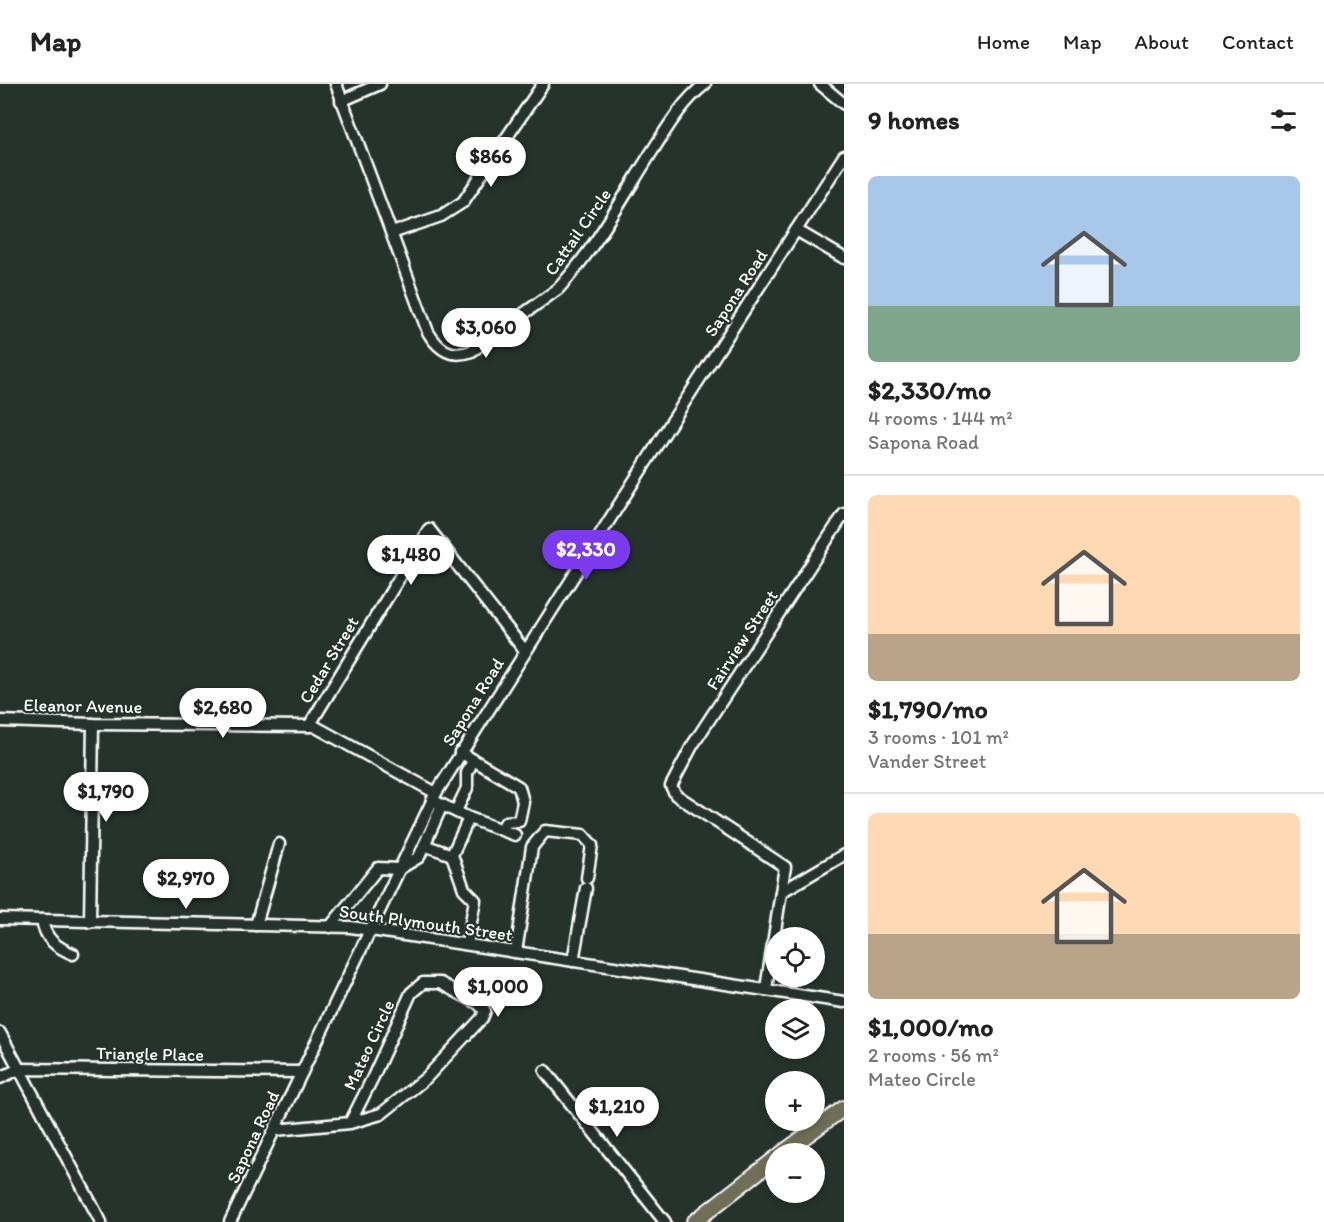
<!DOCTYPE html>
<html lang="en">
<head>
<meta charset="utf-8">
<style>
  body { margin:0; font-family:Itim,sans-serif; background:#f6f6f6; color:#222; height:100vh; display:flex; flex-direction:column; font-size:22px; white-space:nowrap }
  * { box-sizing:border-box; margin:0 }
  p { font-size:20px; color:#767676 }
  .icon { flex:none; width:33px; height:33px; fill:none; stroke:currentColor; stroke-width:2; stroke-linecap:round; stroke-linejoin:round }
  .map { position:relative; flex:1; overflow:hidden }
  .drawer { display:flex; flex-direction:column; background:#fff; width:480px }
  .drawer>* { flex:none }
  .tools { position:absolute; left:765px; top:843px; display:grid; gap:12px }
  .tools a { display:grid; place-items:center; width:60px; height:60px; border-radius:50%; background:#fff; box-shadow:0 3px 9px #0003; font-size:30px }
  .price { position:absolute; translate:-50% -51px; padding:0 14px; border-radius:21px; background:#fff; color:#222; font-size:20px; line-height:39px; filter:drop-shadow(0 2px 3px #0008) }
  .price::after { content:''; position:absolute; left:50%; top:36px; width:18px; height:14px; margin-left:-9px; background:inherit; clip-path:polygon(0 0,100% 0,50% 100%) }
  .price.current { background:#7c3aed; color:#fff }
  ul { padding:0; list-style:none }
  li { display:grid; align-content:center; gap:12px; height:318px; padding:0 24px }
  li+li { border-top:2px solid #e0e0e0 }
  li span { display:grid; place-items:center; height:186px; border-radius:9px; color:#555 }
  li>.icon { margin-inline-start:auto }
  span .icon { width:108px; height:108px; fill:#fffc; stroke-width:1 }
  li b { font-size:26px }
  h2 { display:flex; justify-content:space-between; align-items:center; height:72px; padding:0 24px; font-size:26px }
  header { display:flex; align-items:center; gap:36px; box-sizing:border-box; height:84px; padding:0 30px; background:#fff; border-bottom:2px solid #e0e0e0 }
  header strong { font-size:28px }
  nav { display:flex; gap:33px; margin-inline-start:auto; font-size:21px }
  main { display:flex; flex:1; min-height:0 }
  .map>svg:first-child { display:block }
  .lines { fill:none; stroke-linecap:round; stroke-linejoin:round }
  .minor-casing { stroke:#fff; stroke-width:15 }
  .major-casing { stroke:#fff; stroke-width:18 }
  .minor { stroke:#26332d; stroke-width:10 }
  .major { stroke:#716e59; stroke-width:14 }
  .labels { text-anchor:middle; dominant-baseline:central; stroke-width:4.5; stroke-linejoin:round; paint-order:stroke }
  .street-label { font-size:18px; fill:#fff; stroke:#26332d }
</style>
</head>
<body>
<header>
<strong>Map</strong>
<nav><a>Home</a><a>Map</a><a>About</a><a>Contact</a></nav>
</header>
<main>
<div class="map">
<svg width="844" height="1138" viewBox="0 0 844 1138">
  <rect width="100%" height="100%" fill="#26332d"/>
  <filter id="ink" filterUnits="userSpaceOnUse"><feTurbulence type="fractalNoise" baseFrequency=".0167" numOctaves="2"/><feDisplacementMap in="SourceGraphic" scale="12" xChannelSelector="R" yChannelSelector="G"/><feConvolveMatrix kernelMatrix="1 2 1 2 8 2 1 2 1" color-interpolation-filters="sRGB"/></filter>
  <g filter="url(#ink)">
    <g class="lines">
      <defs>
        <g id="minor">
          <path d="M336,0L428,248C438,265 451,275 472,267L558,205C595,165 622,115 651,69C667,44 682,18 705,0"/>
          <polyline points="820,0 844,20"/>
          <polyline points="341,17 380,0"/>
          <polyline points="796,146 844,174"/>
          <polyline points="392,149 441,132 463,118 543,0"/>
          <polyline points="0,637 93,640 314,642 436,709"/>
          <polyline points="309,642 429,445 525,567"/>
          <polyline points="460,668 519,703 523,718 519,737 506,738 501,745"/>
          <polyline points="432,716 469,734 452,771 464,805 475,816 467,860"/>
          <polyline points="456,727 467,704 467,689 473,676"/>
          <polyline points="469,734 515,751"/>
          <polyline points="424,761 452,771"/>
          <polyline points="781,808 785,783 676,711 671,702 692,662 844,430"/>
          <polyline points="0,835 351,843 844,918"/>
          <path d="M42,836C45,855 56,863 73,870"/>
          <polyline points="90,838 93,640"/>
          <polyline points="256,841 279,760"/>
          <polyline points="330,843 378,784 399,785 419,773 442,721"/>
          <polyline points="516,868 532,763 545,747 583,751 592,761 587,794"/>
          <polyline points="573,877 586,804"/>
          <polyline points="766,905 781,808 844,771"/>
          <polyline points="0,949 101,1138"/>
          <polyline points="545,987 665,1138"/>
          <polyline points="0,994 19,985 302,988"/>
          <polyline points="275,1046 350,1039 381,1030 426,994 482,934 485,927 479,920 440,899 423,899 411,909 373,993 350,1039"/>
          <polyline points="230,1138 436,709 669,342 844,72"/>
        </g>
        <g id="major">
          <polyline points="781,1070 844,1024"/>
          <polyline points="694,1138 776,1074"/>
        </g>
      </defs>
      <!-- minor casing -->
      <use href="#minor" class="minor-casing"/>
      <!-- major casing -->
      <use href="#major" class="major-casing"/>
      <!-- minor -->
      <use href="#minor" class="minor"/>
      <!-- major -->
      <use href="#major" class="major"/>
    </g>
  </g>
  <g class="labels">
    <!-- street labels -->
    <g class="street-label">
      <text transform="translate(578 148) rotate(-55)">Cattail Circle</text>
      <text transform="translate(736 209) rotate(-57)">Sapona Road</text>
      <text transform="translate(742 556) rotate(-57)">Fairview Street</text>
      <text transform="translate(329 576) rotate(-59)">Cedar Street</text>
      <text transform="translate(473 618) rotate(-58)">Sapona Road</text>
      <text transform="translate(83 622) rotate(1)">Eleanor Avenue</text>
      <text transform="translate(426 839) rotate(8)">South Plymouth Street</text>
      <text transform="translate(369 961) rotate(-65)">Mateo Circle</text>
      <text transform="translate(150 970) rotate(1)">Triangle Place</text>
      <text transform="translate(253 1053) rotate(-65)">Sapona Road</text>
    </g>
  </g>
</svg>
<div class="tools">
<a><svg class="icon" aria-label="locate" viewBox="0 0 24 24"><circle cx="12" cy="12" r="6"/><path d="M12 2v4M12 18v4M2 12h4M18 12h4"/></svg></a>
<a><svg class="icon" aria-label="layers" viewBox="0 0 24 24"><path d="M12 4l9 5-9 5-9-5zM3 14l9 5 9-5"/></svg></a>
<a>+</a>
<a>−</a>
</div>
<b class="price" style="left:491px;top:104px">$866</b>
<b class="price" style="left:486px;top:275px">$3,060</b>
<b class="price current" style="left:586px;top:497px">$2,330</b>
<b class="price" style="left:411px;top:502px">$1,480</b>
<b class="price" style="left:223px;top:655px">$2,680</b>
<b class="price" style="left:106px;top:739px">$1,790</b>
<b class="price" style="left:186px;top:826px">$2,970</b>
<b class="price" style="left:498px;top:934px">$1,000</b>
<b class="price" style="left:617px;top:1054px">$1,210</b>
</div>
<section class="drawer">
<h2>9 homes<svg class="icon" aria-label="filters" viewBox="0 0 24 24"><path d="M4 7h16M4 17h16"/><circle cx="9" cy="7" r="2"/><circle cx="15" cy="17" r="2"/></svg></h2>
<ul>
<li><span style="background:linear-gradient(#a9c7e8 70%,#7fa58c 0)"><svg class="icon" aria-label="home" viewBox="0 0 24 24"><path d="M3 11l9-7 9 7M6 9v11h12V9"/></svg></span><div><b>$2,330/mo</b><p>4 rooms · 144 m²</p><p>Sapona Road</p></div></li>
<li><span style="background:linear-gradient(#ffd9b3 75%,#b9a48a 0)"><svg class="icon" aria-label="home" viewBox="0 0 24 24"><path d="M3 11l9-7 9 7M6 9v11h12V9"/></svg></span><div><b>$1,790/mo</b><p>3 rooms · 101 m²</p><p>Vander Street</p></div></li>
<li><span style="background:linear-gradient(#ffd9b3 65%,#b9a48a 0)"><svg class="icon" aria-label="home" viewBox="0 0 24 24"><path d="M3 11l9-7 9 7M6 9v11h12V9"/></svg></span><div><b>$1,000/mo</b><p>2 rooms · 56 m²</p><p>Mateo Circle</p></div></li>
</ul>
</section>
</main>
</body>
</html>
